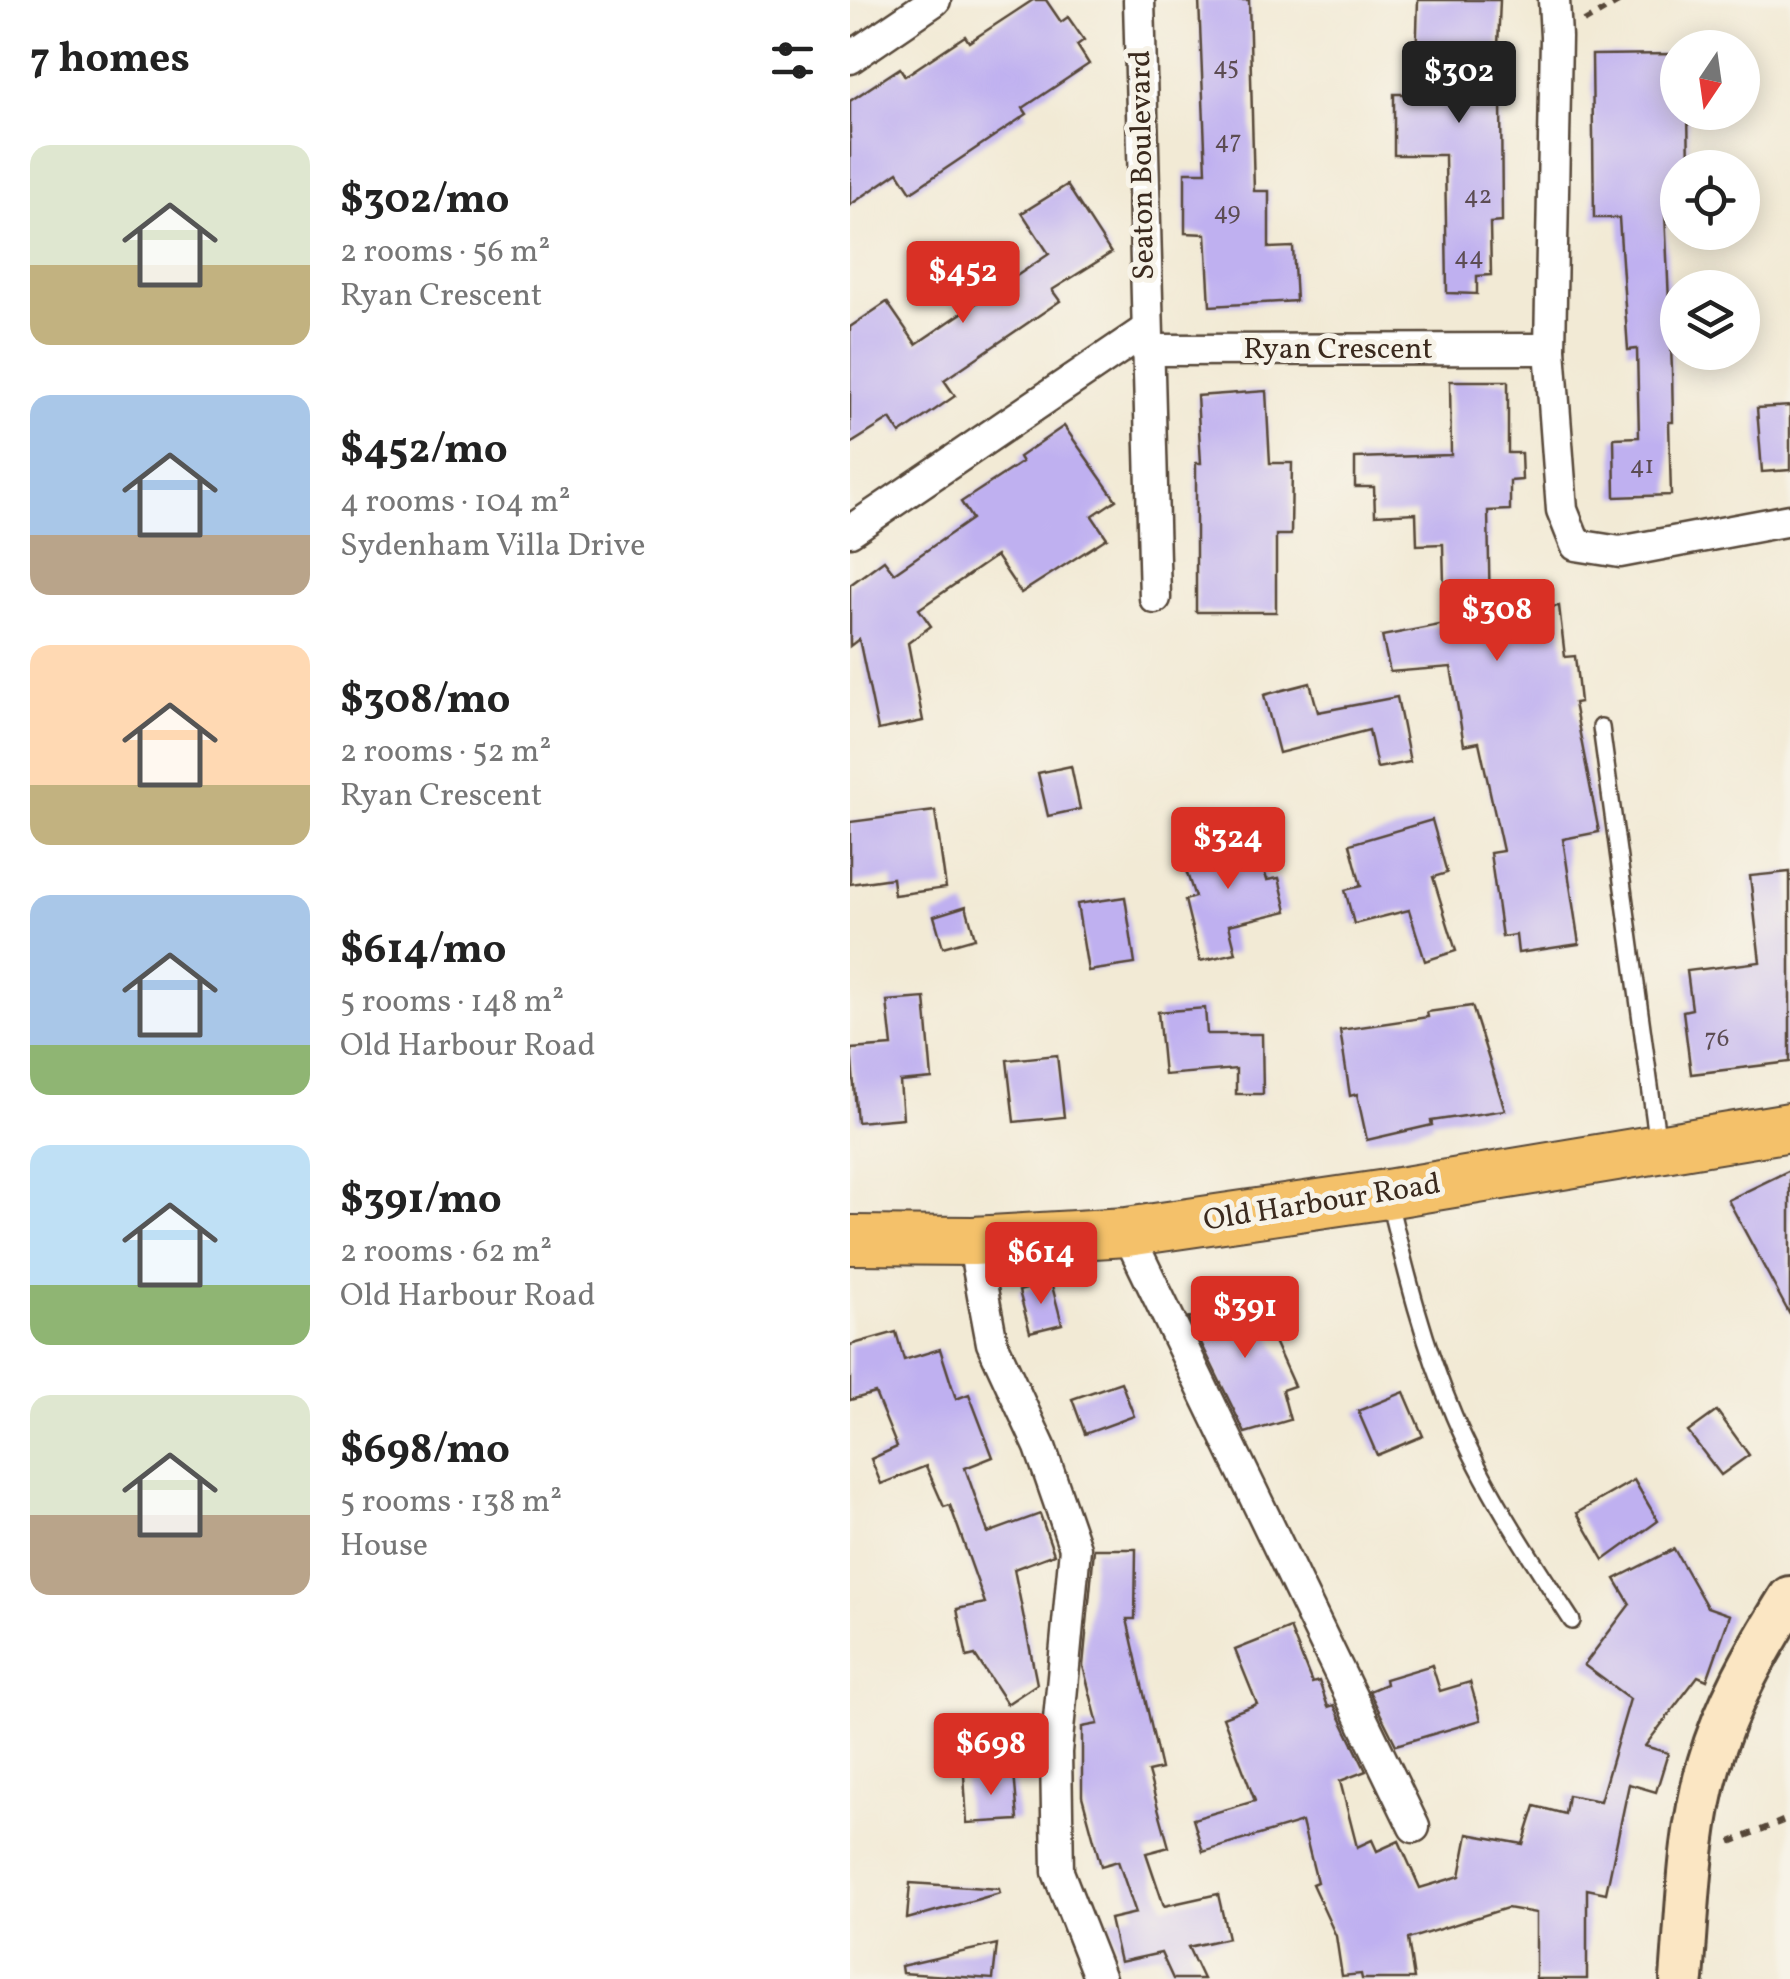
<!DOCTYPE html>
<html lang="en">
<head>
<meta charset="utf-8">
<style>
  body { margin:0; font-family:Vollkorn,serif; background:#f2f2f2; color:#222; height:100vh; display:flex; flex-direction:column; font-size:38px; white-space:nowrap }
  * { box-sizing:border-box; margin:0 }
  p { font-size:32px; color:#767676 }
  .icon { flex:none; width:55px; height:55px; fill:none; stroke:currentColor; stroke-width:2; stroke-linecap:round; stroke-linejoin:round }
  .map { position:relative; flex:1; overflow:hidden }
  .details { display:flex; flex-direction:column; background:#fff; width:850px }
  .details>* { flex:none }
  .needle { width:65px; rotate:193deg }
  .tools { position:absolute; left:810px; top:30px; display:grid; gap:20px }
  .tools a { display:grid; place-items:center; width:100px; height:100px; border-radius:50%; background:#fff; box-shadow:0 5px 25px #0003; font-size:50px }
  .price { position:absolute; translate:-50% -85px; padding:0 22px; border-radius:10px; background:#d93025; color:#fff; font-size:32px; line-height:65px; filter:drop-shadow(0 2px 5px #0008) }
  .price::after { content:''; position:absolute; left:50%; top:60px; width:30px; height:22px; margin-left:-15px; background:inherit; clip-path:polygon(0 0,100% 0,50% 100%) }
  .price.current { background:#222; color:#fff }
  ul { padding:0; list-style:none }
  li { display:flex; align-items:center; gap:30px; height:250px; padding:0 30px }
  li span { display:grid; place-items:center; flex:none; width:280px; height:200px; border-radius:20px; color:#555 }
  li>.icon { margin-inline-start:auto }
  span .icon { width:120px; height:120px; fill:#fffc; stroke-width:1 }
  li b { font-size:42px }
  h2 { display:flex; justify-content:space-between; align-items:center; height:120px; padding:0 30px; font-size:42px }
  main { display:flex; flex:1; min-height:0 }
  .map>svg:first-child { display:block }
  .building { fill:#bfb0f0 }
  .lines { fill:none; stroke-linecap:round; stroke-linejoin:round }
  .lane-casing { stroke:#564739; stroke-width:20 }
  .street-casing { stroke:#564739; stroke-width:35 }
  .secondary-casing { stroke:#564739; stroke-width:48 }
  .primary-casing { stroke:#564739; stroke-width:52 }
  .path { stroke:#564739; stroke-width:6; stroke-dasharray:8 8; stroke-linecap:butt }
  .lane { stroke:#fff; stroke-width:15 }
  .street { stroke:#fff; stroke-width:30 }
  .secondary { stroke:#fbe6c3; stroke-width:42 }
  .primary { stroke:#f4c16a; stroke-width:48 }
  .labels { text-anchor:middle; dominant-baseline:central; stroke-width:10; stroke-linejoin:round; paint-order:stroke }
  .number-label { font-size:25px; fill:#5c4c52 }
  .street-label { font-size:30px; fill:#3b2a1e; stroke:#f7f3e8 }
</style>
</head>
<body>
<main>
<section class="details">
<h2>7 homes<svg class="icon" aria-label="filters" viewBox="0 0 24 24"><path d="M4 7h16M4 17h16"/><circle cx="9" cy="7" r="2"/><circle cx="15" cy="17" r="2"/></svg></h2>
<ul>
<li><span style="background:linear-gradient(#dfe7d0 60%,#c2b280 0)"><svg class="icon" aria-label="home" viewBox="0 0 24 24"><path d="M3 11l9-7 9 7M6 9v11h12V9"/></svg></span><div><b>$302/mo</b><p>2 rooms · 56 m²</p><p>Ryan Crescent</p></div></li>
<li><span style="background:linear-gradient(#a9c7e8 70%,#b9a48a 0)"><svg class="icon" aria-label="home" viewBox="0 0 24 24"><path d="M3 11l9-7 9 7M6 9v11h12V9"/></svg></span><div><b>$452/mo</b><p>4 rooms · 104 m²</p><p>Sydenham Villa Drive</p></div></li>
<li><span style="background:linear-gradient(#ffd9b3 70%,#c2b280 0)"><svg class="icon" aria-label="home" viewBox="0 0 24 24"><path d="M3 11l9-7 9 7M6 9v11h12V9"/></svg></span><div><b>$308/mo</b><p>2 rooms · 52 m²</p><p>Ryan Crescent</p></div></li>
<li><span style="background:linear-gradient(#a9c7e8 75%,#8fb573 0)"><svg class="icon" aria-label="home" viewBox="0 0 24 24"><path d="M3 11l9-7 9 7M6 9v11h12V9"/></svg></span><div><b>$614/mo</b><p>5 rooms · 148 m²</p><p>Old Harbour Road</p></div></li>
<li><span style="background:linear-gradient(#bfe0f5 70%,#8fb573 0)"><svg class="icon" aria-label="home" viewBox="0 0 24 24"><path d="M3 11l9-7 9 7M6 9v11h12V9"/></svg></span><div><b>$391/mo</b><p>2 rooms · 62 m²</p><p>Old Harbour Road</p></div></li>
<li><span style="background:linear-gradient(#dfe7d0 60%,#b9a48a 0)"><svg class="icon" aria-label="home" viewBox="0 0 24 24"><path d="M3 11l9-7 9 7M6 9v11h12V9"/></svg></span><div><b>$698/mo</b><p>5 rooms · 138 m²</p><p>House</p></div></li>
</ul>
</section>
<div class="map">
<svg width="940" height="1979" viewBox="0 0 940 1979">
  <rect width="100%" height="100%" fill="#f7f3e8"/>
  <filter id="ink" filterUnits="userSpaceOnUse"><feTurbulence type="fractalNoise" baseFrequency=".01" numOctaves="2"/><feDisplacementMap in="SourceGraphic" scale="20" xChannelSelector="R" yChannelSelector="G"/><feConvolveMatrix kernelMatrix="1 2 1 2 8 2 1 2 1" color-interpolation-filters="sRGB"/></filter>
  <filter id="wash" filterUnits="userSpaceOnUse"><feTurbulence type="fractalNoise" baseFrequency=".0048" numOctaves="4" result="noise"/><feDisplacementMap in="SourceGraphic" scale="40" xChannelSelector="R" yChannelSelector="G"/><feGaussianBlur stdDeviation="2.25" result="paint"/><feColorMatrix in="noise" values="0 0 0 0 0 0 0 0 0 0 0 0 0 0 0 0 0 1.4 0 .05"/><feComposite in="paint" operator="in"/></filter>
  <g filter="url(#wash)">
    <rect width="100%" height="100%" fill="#f2ead5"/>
    <g id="blocks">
      <!-- building -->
      <g class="building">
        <polygon points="183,0 196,0 211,22 218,17 234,40 227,45 239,64 173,108 177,114 61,192 48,172 0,205 0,101 50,68 55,76 115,36 119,42"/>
        <polygon points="349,0 399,0 404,191 419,191 419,248 443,247 446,301 360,306 356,234 335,233 335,172 356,172"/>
        <polygon points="568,0 650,0 646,94 651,94 652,222 640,223 641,275 627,276 627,294 597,293 595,155 544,155 544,94 565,94"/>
        <polygon points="822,54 822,79 828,78 828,112 838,112 839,168 828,168 828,188 814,189 822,370 823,422 819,422 821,495 765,497 764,438 789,437 787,349 778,350 769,218 744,218 742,55"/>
        <polygon points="217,185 261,253 202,290 210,301 94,380 105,396 50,434 40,419 0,444 0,327 37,302 66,344 199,254 172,213"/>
        <polygon points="600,381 658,381 658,453 671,453 672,480 660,481 660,510 638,511 640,614 709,606 715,657 725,656 730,702 724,703 749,832 713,839 729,944 668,953 666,935 652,937 640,853 653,851 629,742 614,745 601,667 540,672 532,636 595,624 593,544 567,545 566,513 525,515 524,487 505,487 505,458 601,455"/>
        <polygon points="416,391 420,463 442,463 441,535 426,535 426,612 346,612 346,463 351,463 347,396"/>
        <polygon points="940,406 940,470 912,472 907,408"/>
        <polygon points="214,426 266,500 242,516 257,538 171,593 146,556 69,609 81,626 58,643 73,721 28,730 9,639 0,646 0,585 34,560 44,573 122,519 111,502 172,462 169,457"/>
        <polygon points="460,683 468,712 547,697 560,762 527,768 519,730 429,753 414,695"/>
        <polygon points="221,766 230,809 198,816 188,773"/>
        <polygon points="85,811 96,888 44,895 42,878 0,884 0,822"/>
        <polygon points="582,820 597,873 583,877 606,951 575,961 559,910 504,924 495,890 511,886 500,844"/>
        <polygon points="401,830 417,880 429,878 437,911 379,925 386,953 350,961 335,900 345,897 330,853"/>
        <polygon points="940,872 940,1062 841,1074 833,1011 842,1009 837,971 910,962 900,876"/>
        <polygon points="275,897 285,964 238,971 227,904"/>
        <polygon points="116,906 125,938 93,947 84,916"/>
        <polygon points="75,998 82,1079 50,1082 53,1118 7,1122 1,1049 42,1046 37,1001"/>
        <polygon points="622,1006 655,1110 581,1121 582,1125 517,1140 507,1094 500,1096 490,1030 578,1017 577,1012"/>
        <polygon points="355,1008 357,1034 412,1034 413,1094 386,1094 386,1069 314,1075 308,1012"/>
        <polygon points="207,1055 214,1117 164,1122 157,1060"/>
        <polygon points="940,1170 940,1315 878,1200"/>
        <polygon points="201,1282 212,1324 180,1332 169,1291"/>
        <polygon points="401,1290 444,1386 432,1390 440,1420 395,1433 339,1318"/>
        <polygon points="46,1332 54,1360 90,1349 106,1399 119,1394 143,1457 115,1468 138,1533 190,1514 204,1554 164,1569 187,1684 157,1704 125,1655 117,1657 107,1609 135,1603 100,1505 94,1507 76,1466 31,1484 21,1459 47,1447 25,1393 0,1400 0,1345"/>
        <polygon points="271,1382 284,1416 235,1434 222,1399"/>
        <polygon points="554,1392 573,1436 527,1455 508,1411"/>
        <polygon points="867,1411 899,1455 871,1475 838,1432"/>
        <polygon points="784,1480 808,1521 754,1560 727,1513"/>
        <polygon points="244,1549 286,1549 285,1619 277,1619 311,1769 298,1772 319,1847 296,1853 314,1906 368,1894 378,1938 338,1947 353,1979 323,1979 311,1953 270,1962 260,1919 286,1913 268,1861 251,1866 232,1796 232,1727 248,1724 233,1666"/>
        <polygon points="824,1549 857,1607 880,1615 857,1680 848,1676 795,1746 818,1753 806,1792 779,1784 756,1893 737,1889 737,1979 686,1979 686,1913 657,1908 558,1939 564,1979 512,1979 511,1974 492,1976 486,1936 462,1884 467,1882 452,1822 353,1852 343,1819 405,1801 373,1717 407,1704 385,1650 440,1628 462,1683 469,1681 478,1707 484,1705 516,1771 490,1781 507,1847 522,1840 527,1851 549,1841 570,1888 610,1876 618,1834 673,1844 685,1806 715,1814 718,1795 750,1801 780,1699 734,1665 780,1604 765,1579"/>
        <polygon points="582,1665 590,1691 620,1682 631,1720 546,1745 519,1691 536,1684 535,1679"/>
        <polygon points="164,1772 168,1820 117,1823 114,1775"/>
        <polygon points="60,1883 149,1889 150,1893 57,1919"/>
        <polygon points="147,1944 143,1979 52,1973 51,1966"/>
      </g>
    </g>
  </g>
  <g filter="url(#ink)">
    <use href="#blocks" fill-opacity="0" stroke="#564739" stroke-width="2.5"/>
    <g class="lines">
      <defs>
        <g id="lane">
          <polyline points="751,727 808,1145"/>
          <path d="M538,1198C556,1272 574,1345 604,1416C635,1489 679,1555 722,1621"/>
        </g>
        <g id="street">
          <polyline points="289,0 305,598"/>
          <polyline points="704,0 706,37 700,349 712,510 726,545 770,552 940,520"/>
          <polyline points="0,58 85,0"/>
          <polyline points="296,350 700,349"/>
          <polyline points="0,531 296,330"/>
          <polyline points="277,1232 564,1827"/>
          <polyline points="123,1241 142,1343 190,1447 225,1548 206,1752 208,1872 250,1979"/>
        </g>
        <path id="secondary" d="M832,1979C838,1908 839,1833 859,1764C876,1705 907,1651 940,1598"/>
        <polyline id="primary" points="0,1240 123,1241 277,1232 537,1194 940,1127"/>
      </defs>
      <!-- lane casing -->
      <use href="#lane" class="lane-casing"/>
      <!-- street casing -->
      <use href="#street" class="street-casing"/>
      <!-- secondary casing -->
      <use href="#secondary" class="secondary-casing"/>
      <!-- primary casing -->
      <use href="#primary" class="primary-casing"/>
      <!-- path -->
      <g class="path">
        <polyline points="734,22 772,0"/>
        <polyline points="881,1842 940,1818"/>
      </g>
      <!-- lane -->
      <use href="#lane" class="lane"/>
      <!-- street -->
      <use href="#street" class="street"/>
      <!-- secondary -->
      <use href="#secondary" class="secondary"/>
      <!-- primary -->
      <use href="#primary" class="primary"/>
    </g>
  </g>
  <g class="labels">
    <!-- number labels -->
    <g class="number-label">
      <text x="376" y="67">45</text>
      <text x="378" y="141">47</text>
      <text x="628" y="196">42</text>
      <text x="377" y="212">49</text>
      <text x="619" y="257">44</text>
      <text x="792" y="466">41</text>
      <text x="867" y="1039">76</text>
    </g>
    <!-- street labels -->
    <g class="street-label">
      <text transform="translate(293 165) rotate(-91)">Seaton Boulevard</text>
      <text x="488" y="350">Ryan Crescent</text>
      <text transform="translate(472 1203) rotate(-9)">Old Harbour Road</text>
    </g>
  </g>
</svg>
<div class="tools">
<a><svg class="needle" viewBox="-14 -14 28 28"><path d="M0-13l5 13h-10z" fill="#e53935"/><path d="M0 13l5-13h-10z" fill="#767676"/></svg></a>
<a><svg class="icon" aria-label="locate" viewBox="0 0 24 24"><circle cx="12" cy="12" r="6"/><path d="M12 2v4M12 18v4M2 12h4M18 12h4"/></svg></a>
<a><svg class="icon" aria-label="layers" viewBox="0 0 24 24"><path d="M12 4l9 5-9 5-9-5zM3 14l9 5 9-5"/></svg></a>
</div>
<b class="price current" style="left:609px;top:126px">$302</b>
<b class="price" style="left:113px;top:326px">$452</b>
<b class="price" style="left:647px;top:664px">$308</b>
<b class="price" style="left:378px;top:892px">$324</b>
<b class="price" style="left:191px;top:1307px">$614</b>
<b class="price" style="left:395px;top:1361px">$391</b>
<b class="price" style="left:141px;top:1798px">$698</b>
</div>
</main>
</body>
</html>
